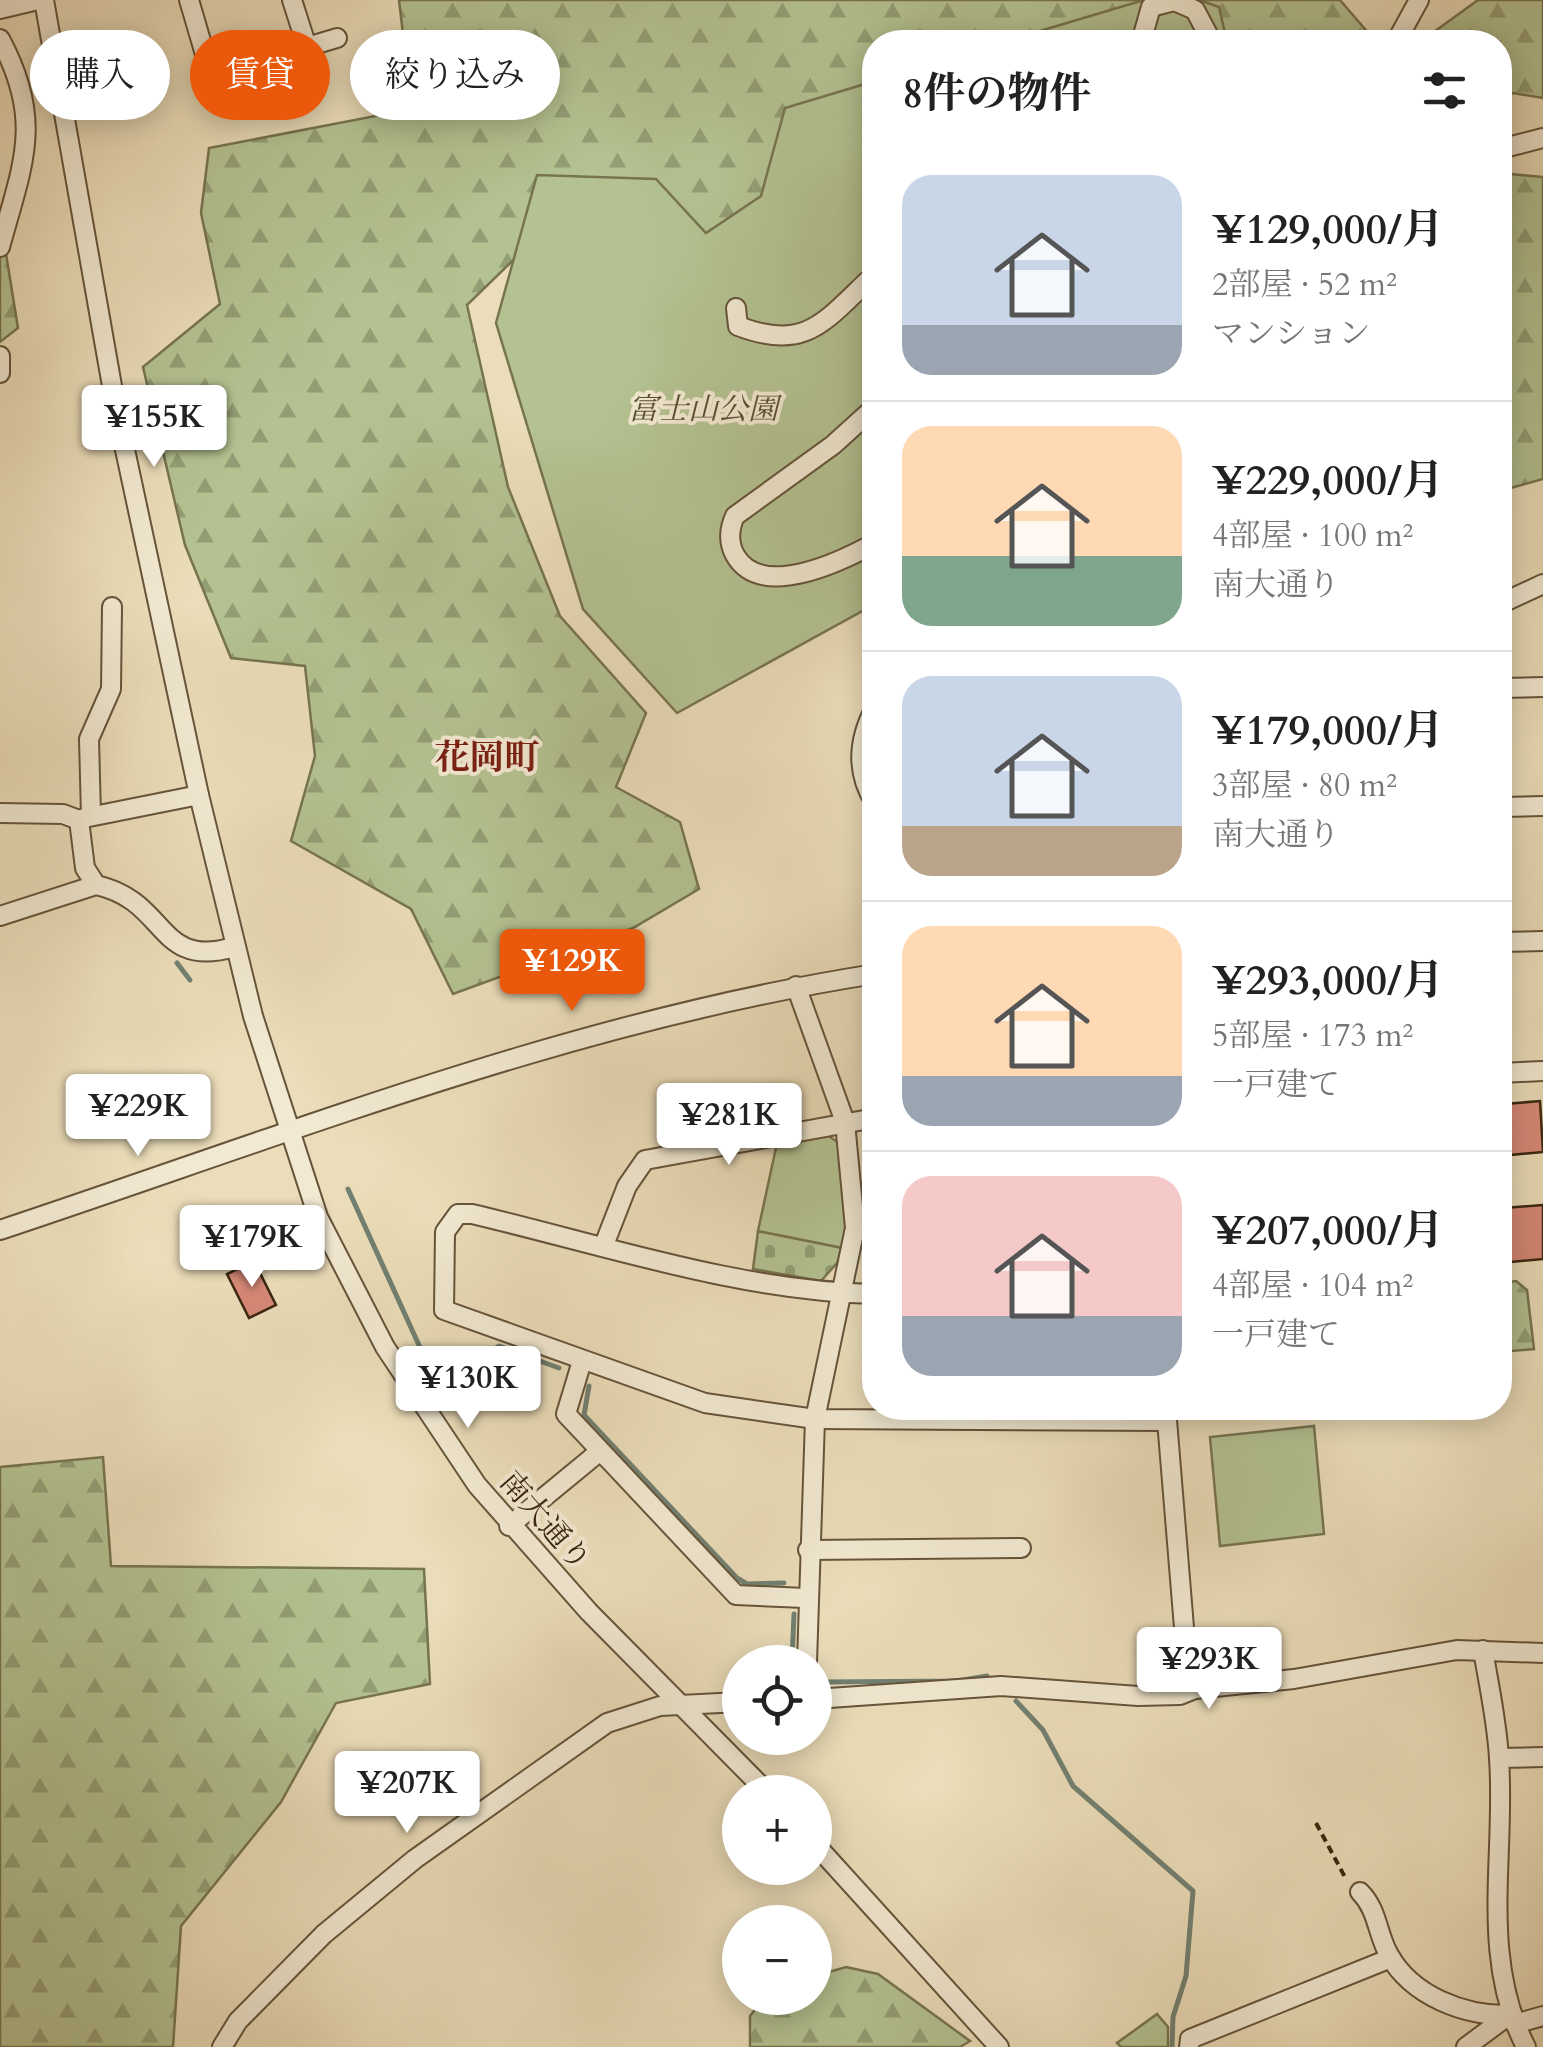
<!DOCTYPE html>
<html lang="ja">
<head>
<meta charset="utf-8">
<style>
  body { margin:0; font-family:Cardo,"Noto Serif JP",serif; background:#f2f2f2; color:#222; height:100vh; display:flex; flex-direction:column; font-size:38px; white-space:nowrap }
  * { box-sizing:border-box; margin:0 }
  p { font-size:32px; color:#767676 }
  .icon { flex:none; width:55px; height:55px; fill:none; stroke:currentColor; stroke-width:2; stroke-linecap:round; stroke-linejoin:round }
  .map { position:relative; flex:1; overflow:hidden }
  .panel { position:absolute; left:862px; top:30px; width:650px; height:1390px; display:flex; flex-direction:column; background:#fff; border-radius:40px; box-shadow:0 5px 25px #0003 }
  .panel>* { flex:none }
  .guide { position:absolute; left:30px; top:30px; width:682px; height:90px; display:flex; gap:20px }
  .tools { position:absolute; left:722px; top:1645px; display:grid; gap:20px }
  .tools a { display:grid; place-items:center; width:110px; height:110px; border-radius:50%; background:#fff; box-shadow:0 5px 25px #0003; font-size:50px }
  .price { position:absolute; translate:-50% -85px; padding:0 22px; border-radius:10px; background:#fff; color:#222; font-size:32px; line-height:65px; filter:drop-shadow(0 2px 5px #0008) }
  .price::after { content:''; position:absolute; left:50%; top:60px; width:30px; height:22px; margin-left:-15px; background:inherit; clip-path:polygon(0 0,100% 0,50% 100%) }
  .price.selected { background:#ea580c; color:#fff }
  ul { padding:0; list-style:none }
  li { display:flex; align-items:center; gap:30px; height:250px; padding:0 40px }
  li+li { border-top:2px solid #e0e0e0 }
  li span { display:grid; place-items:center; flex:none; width:280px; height:200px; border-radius:30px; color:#555 }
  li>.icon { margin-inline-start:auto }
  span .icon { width:120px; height:120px; fill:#fffc; stroke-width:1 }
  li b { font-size:42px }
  h2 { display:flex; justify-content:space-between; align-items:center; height:120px; padding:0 40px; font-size:42px }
  .tag { padding:0 35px; border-radius:45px; background:#fff; box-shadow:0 5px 25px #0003; font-size:35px; line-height:90px }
  .tag.selected { background:#ea580c; color:#fff }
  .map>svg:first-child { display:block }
  .forest { fill:url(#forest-firs); stroke:#777450; stroke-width:2.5 }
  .cemetery { fill:url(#cemetery-stones); stroke:#777450; stroke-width:2.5 }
  .park { fill:#b4c291; stroke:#777450; stroke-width:2.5 }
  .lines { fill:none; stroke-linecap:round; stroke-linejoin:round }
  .stream { stroke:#728071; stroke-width:5 }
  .building { fill:#d78977; stroke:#3a2710; stroke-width:2.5 }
  .minor-casing { stroke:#66543a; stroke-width:22 }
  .path { stroke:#3a2710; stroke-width:4; stroke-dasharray:8 5; stroke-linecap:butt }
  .minor { stroke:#f2e9d2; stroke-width:18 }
  .labels { text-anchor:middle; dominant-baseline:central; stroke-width:8; stroke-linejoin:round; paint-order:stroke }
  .park-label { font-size:30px; font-style:italic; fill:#584e30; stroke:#f2e9d2 }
  .street-label { font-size:30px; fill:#3a2710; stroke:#f2e9d2 }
  .quarter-label { font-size:35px; font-weight:bold; fill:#7a1f14; stroke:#f2e9d2 }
</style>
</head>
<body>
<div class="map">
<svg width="1543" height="2047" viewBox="0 0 1543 2047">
  <defs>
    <pattern id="forest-firs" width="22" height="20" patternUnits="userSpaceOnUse" patternTransform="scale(2.5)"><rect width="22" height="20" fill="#b4c291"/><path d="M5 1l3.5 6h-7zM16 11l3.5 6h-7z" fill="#939e75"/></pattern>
    <pattern id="cemetery-stones" width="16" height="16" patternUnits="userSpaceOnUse" patternTransform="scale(2.5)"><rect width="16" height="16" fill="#b4c291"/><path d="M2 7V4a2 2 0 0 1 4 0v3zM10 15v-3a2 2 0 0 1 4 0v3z" fill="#939e75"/></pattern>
  </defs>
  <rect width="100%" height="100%" fill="#ebddb9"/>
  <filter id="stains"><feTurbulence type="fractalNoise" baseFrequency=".002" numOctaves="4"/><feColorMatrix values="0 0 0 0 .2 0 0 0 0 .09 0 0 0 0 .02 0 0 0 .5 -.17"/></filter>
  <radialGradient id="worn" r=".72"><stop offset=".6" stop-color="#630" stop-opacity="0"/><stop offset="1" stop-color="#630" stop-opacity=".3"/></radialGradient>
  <!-- forest -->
  <g class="forest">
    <polygon points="399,0 1340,0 1376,42 875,42 875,206 706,260 566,209 467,305 508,487 560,616 646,713 616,787 680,822 699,889 633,928 453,994 411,909 291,841 315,756 305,666 231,658 185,545 143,367 220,304 201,213 209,148 381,115 407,68"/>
    <polygon points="1478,0 1543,0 1543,98 1513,93 1500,102 1500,42 1420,42"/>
    <polygon points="1510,174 1543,177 1543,479 1500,491 1500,183"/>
    <polygon points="0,217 18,328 0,342"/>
    <polygon points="1516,1281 1527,1290 1534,1349 1500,1352 1500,1283"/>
    <polygon points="103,1457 111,1566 424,1569 430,1684 336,1703 281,1802 181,1926 173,2047 0,2047 0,1467"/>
    <polygon points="846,1967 878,1974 970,2041 960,2047 750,2047 750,2016 764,1998 815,1998 815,1976"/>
  </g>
  <!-- cemetery -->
  <polygon class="cemetery" points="758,1231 843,1248 837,1263 821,1281 753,1269"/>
  <!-- park -->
  <g class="park">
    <polygon points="1144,0 1199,0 1219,7 1227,42 1003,42"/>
    <polygon points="875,81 875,604 677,713 583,609 496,323 537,175 656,179 706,233 761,196 785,108"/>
    <polygon points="827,1135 839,1143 848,1217 843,1248 758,1231 777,1143"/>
    <polygon points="1314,1426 1324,1534 1220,1546 1210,1437"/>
    <polygon points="1157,2014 1168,2027 1168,2047 1121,2047 1117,2043"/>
  </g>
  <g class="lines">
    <!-- stream -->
    <g class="stream">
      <polyline points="177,963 190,980"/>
      <polyline points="348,1189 428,1365"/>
      <polyline points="452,1376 499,1346 559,1368"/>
      <polyline points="589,1386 584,1415 737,1578 747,1584 784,1583"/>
      <polyline points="792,1662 794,1614"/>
      <polyline points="825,1682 957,1681 987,1676"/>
      <polyline points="1016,1701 1043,1730 1073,1786 1193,1891 1186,1976 1173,2017 1172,2047"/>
    </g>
  </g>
  <!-- building -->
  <g class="building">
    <polygon points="1540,1101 1543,1152 1500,1156 1505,1104"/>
    <polygon points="1543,1205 1543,1259 1500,1263 1504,1208"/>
    <polygon points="254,1261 276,1305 249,1318 227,1274"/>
  </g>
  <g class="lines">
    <defs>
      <g id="minor">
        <polyline points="44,0 115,403 199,795 253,1016 318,1217 385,1347 477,1485 589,1612 767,1792"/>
        <polyline points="189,0 209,68"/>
        <polyline points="292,0 307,47 337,38"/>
        <polyline points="0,9 38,0"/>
        <path d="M0,39C44,121 23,163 0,247"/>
        <polyline points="1141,42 1151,7 1174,1 1195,10 1212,42"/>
        <polyline points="1396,42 1419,0"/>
        <polyline points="1500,149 1543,138"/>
        <path d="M736,308L738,326C808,353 826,319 875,274"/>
        <polyline points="0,356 0,373"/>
        <path d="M875,407L833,445L735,516C729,529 728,542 735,555C761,601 842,561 875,543"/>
        <polyline points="1500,604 1543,584"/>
        <polyline points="1500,688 1543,687"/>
        <path d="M875,708C858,740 855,771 875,803"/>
        <polyline points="1500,807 1543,806"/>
        <polyline points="0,813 63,814 79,820 85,868 96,885"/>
        <polyline points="91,816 89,739 111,689 112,607"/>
        <polyline points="84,818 199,795"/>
        <path d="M0,916L96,885C169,901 156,970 234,947"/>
        <polyline points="1500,942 1543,941"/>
        <polyline points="796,986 845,1122 855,1228 815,1419 807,1662"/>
        <polyline points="1500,1073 1543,1071"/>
        <path d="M0,1230C289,1134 573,1021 875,974"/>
        <polyline points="604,1245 627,1186 645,1160 875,1118"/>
        <path d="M875,1294C739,1291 604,1245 472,1214H458L445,1232L444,1310L705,1403L815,1419L1166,1421"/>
        <polyline points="582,1361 566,1414 736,1595 805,1598"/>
        <polyline points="1166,1408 1186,1652 1195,1689 1294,1679 1457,1650 1543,1653"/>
        <polyline points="509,1526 599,1452"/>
        <polyline points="808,1550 1021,1548"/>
        <path d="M1483,1650C1489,1686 1497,1722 1499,1758C1506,1856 1479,1956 1526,2047"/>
        <polyline points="815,1699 1001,1686 1138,1696 1180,1695 1195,1689"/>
        <polyline points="1499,1758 1543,1757"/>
        <polyline points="815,1844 999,2047"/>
        <path d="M1360,1892C1378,1910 1377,1934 1389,1955C1412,1996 1464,2016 1509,2015"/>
        <polyline points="1515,2024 1543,2016"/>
        <polyline points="222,2047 238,2021 324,1934 415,1859 607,1723 660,1706 740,1702"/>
        <polyline points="1189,2047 1190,2039 1391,1958"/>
        <polyline points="1466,2047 1509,2015"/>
      </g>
    </defs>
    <!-- minor casing -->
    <use href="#minor" class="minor-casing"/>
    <!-- path -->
    <polyline class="path" points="1316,1823 1346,1879"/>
    <!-- minor -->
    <use href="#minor" class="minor"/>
  </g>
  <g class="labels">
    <!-- park labels -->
    <g class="park-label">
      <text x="703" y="409">富士山公園</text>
    </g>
    <!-- street labels -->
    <g class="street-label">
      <text transform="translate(545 1521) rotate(49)">南大通り</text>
    </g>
    <!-- quarter labels -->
    <g class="quarter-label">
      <text x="487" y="758">花岡町</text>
    </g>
  </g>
  <rect width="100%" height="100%" filter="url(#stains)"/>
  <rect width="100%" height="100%" fill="url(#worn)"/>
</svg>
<div class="tools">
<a><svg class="icon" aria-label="locate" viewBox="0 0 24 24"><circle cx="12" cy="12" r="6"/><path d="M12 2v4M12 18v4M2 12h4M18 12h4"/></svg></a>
<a>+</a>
<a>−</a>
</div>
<b class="price" style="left:154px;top:470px">¥155K</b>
<b class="price selected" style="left:572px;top:1014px">¥129K</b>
<b class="price" style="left:138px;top:1159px">¥229K</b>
<b class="price" style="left:729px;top:1168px">¥281K</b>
<b class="price" style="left:252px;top:1290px">¥179K</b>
<b class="price" style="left:468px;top:1431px">¥130K</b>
<b class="price" style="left:1209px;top:1712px">¥293K</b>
<b class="price" style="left:407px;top:1836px">¥207K</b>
<div class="guide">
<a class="tag">購入</a>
<a class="tag selected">賃貸</a>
<a class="tag">絞り込み</a>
</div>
<section class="panel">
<h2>8件の物件<svg class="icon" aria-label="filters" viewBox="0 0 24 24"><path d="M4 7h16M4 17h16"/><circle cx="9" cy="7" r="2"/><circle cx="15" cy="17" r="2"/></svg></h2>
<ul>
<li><span style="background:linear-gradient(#c9d6e8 75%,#9aa5b1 0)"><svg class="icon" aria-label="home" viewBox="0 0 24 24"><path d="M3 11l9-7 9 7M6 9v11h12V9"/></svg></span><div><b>¥129,000/月</b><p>2部屋 · 52 m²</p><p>マンション</p></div></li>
<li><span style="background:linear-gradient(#ffd9b3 65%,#7fa58c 0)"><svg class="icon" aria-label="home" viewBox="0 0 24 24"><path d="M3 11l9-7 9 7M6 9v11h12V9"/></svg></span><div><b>¥229,000/月</b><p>4部屋 · 100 m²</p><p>南大通り</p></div></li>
<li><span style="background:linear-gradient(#c9d6e8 75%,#b9a48a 0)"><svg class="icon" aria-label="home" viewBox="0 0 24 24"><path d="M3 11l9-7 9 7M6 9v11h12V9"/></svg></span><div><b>¥179,000/月</b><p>3部屋 · 80 m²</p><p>南大通り</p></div></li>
<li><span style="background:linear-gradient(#ffd9b3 75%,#9aa5b1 0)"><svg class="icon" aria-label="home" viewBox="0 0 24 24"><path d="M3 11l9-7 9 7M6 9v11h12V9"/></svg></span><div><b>¥293,000/月</b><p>5部屋 · 173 m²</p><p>一戸建て</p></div></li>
<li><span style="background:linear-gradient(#f6c9c9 70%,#9aa5b1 0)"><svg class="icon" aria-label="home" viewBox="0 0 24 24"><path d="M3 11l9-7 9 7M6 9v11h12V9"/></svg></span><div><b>¥207,000/月</b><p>4部屋 · 104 m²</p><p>一戸建て</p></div></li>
</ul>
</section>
</div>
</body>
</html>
